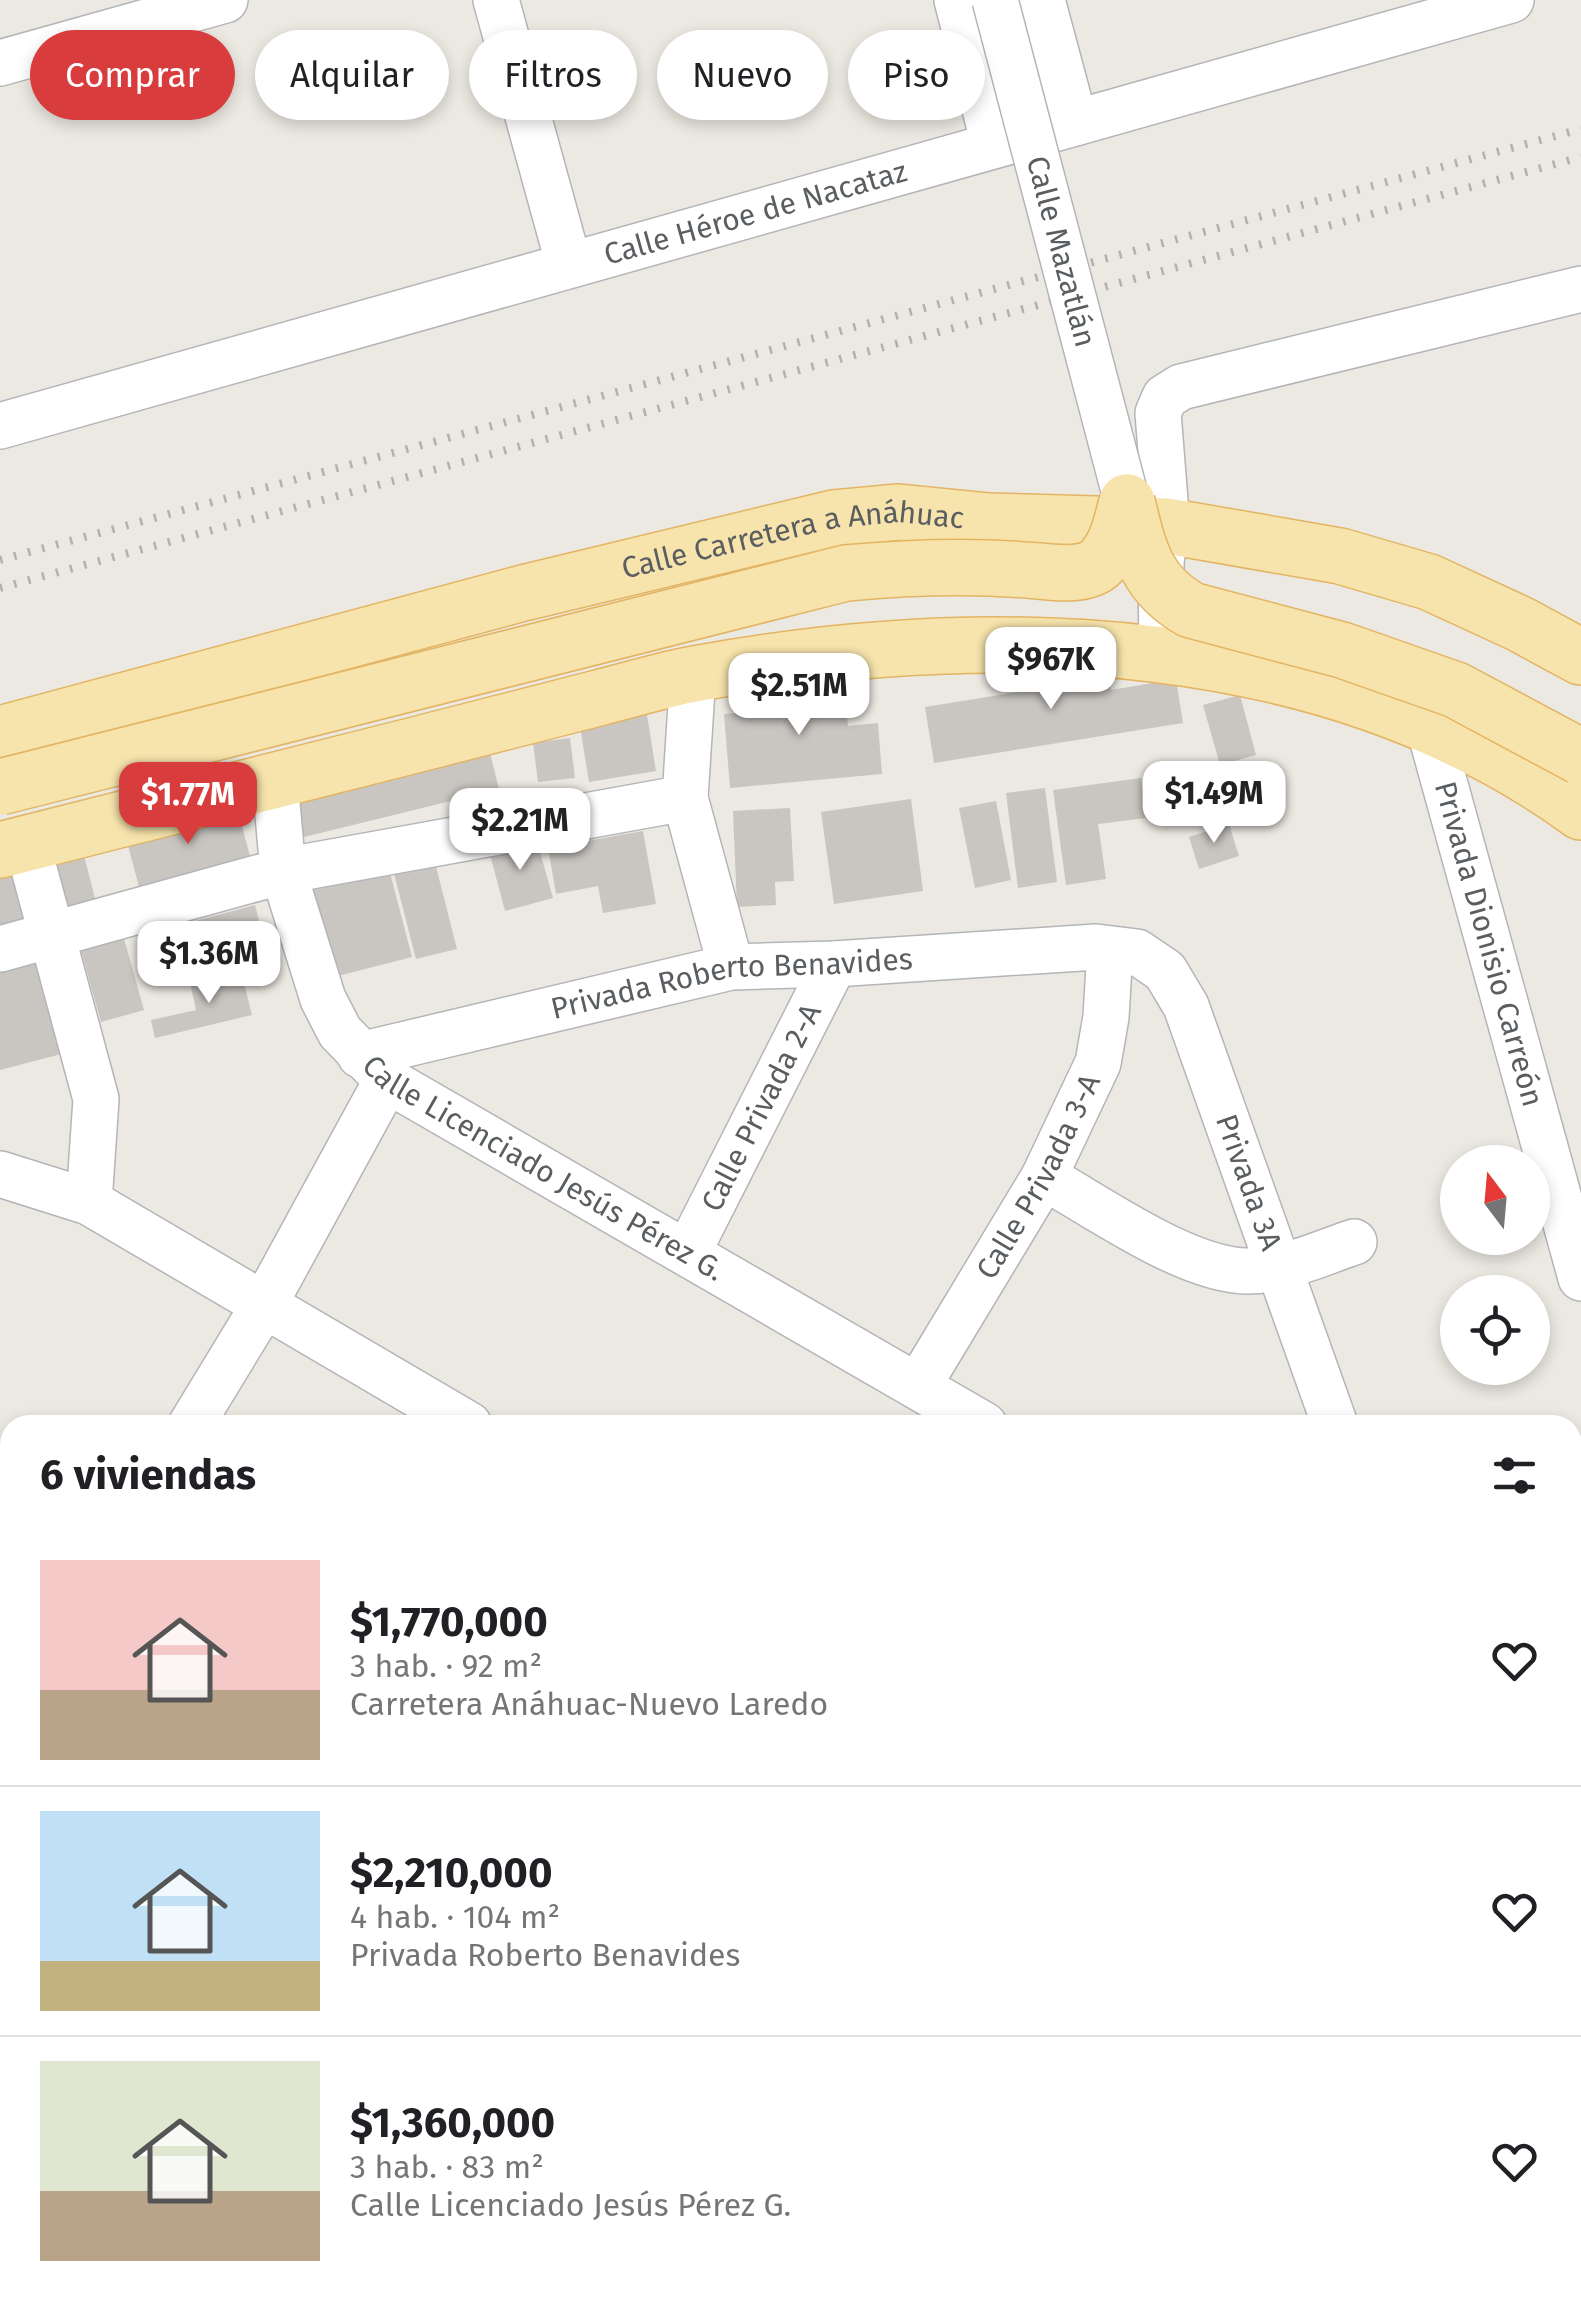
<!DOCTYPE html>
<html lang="es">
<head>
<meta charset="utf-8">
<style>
  body { margin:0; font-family:"Fira Sans",sans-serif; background:#f2f2f2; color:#202124; height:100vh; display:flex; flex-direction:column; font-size:38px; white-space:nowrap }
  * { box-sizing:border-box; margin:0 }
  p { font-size:32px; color:#757577 }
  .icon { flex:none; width:55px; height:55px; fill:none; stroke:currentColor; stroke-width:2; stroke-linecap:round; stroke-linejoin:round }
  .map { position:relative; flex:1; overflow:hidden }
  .sheet { position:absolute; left:0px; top:1415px; width:1582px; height:890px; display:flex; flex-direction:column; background:#fff; border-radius:30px 30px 0 0; box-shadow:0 5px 15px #0003 }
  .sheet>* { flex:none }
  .banner { position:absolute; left:30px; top:30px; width:1000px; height:90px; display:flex; gap:20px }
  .needle { width:65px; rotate:344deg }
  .tools { position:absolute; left:1440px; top:1145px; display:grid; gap:20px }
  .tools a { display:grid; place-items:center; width:110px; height:110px; border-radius:50%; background:#fff; box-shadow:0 5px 15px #0003; font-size:50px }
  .price { position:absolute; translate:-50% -85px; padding:0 22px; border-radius:20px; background:#fff; color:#222; font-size:32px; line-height:65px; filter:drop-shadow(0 2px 5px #0008) }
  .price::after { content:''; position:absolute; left:50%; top:60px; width:30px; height:22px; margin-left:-15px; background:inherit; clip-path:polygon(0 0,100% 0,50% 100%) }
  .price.current { background:#d83c3d; color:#fff }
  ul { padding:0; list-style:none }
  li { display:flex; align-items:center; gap:30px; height:250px; padding:0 40px }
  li+li { border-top:2px solid #e0e0e0 }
  li span { display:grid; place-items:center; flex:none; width:280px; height:200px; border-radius:0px; color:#555 }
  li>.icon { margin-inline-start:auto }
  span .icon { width:120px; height:120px; fill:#fffc; stroke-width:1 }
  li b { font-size:42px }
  h2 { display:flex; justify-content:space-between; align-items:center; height:120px; padding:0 40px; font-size:42px }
  .pill { padding:0 35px; border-radius:45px; background:#fff; box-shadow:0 5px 15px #0003; font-size:35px; line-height:90px }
  .pill.current { background:#d83c3d; color:#fff }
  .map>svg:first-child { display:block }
  .green { fill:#c3e1c1 }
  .building { fill:#c9c5c1 }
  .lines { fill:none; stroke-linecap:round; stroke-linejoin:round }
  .minor-casing { stroke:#b3b5b8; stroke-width:48 }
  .major-casing { stroke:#e3b463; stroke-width:58 }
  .minor { stroke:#fff; stroke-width:45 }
  .major { stroke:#f7e4ac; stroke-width:55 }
  .rail { stroke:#b0b1b1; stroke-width:8; stroke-dasharray:2.5 12; stroke-linecap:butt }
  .minor-bridge-casing { stroke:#b3b5b8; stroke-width:48; stroke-linecap:butt }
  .major-bridge-casing { stroke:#e3b463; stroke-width:58; stroke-linecap:butt }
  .minor-bridge { stroke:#fff; stroke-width:45 }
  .major-bridge { stroke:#f7e4ac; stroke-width:55 }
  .labels { text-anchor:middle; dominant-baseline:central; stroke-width:9; stroke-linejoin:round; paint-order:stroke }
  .street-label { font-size:30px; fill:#5a5e61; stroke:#fff }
</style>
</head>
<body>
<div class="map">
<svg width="1581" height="2305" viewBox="0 0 1581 2305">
  <rect width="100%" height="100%" fill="#ece9e2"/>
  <!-- green -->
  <g class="green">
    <polygon points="10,2148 10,2295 130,2295 123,2305 0,2305 0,2165"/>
    <polygon points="1102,2295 1205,2295 1199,2305 1096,2305"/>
  </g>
  <!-- building -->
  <g class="building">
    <polygon points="1106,656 1111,690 1176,679 1183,723 934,763 925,707 1024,691 1021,670"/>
    <polygon points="844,683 848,726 878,723 882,774 730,788 724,714 749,712 747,691"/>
    <polygon points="1240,695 1256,755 1220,765 1203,705"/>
    <polygon points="647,715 656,771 589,782 580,726"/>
    <polygon points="486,737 505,813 470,822 463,798 292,840 279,789"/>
    <polygon points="570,738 575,778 538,782 533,743"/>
    <polygon points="1141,778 1146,818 1098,824 1106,879 1066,885 1053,790"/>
    <polygon points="1045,788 1057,882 1018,888 1006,793"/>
    <polygon points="911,799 923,891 834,904 821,812"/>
    <polygon points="996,801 1011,880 975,888 959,808"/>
    <polygon points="237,808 250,856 139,887 126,838"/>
    <polygon points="790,808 794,881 775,882 776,905 737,907 733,811"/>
    <polygon points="1229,824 1239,856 1199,869 1189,837"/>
    <polygon points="643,831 656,904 603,913 598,886 556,894 548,848"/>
    <polygon points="535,834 553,898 505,911 488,847"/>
    <polygon points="82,848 97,906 69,913 54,854"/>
    <polygon points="432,851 457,949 416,959 391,862"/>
    <polygon points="14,867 27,919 0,926 0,871"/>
    <polygon points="389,869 412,957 326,979 303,891"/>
    <polygon points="255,905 266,948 184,969 172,927"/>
    <polygon points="123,935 144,1010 101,1022 80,947"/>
    <polygon points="44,957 69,1052 0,1070 0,968"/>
    <polygon points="241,971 252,1015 155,1038 151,1020 196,1010 190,983"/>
  </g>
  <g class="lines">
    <defs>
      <g id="minor">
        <polyline points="496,0 569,265"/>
        <polyline points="957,0 994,144"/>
        <polyline points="1042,0 1075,123"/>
        <polyline points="0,63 225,0"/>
        <path id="s1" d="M0,426L1511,0"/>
        <polyline points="1162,657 1161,561 1167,526 1158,413 1165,397 1181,387 1581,289"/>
        <polyline points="693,674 685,798 731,967"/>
        <path id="s2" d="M1429,727L1581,1278"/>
        <path id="s3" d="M275,781L283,871L323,999L340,1032L387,1080L984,1425"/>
        <polyline points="27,843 96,1099 89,1202"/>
        <polyline points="0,949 283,871 685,798"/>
        <path id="s4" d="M360,1055L731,967L834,964L1096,947L1137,952L1165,971L1186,1006L1335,1425"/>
        <polyline points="0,1174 89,1202 469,1425"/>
        <path d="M1044,1177C1098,1207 1187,1271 1248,1271C1283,1271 1321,1253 1354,1242"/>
        <path id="s5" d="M688,1252L834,964"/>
        <path id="s6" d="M918,1386L1044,1177L1098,1063L1106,1017L1110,949"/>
        <polyline points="191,1425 264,1305 387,1080"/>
        <polyline points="0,1471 10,1476"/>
        <polyline points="0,1740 10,1724"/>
        <polyline points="1572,1757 1576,1756"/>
        <polyline points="0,1785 10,1791"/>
        <polyline points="1572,2112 1581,2134"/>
        <polyline points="0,2115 10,2121"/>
        <polyline points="0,2182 10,2164"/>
        <polyline points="1572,2211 1581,2197"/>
        <polyline points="859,2295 874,2305"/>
        <polyline points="96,2305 102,2295"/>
        <polyline points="369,2305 375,2295"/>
        <polyline points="818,2305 824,2295"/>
        <polyline points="1071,2305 1077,2295"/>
        <polyline points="1216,2305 1223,2295"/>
        <polyline points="1515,2305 1521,2295"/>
      </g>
      <g id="major">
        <path id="s7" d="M0,734L523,593L834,518L899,512L989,521L1167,526L1340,556L1429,582L1520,624L1581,657"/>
        <path d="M0,850C138,815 277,780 415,745C476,729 537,714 598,698C630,690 662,680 694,674C989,620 1330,629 1581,812"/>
      </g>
    </defs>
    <!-- minor casing -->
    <use href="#minor" class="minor-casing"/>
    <!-- major casing -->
    <use href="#major" class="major-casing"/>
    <!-- minor -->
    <use href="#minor" class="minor"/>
    <!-- major -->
    <use href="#major" class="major"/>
    <!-- rail -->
    <g class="rail">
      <polyline points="0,560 1581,129"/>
      <polyline points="0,588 1581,157"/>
    </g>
    <defs>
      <g id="minor-bridge">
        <path id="s8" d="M995,0L1127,502"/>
      </g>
      <g id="major-bridge">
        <path d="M1127,502C1139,550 1145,584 1191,610L1342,650L1456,690L1581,757"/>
        <path d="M0,787L846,573C911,567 974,565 1039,571C1057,573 1084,576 1099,564C1117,548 1121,524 1127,502"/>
      </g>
    </defs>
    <!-- minor-bridge casing -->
    <use href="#minor-bridge" class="minor-bridge-casing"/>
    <!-- major-bridge casing -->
    <use href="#major-bridge" class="major-bridge-casing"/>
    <!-- minor-bridge -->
    <use href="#minor-bridge" class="minor-bridge"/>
    <!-- major-bridge -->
    <use href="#major-bridge" class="major-bridge"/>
  </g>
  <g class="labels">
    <!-- street labels -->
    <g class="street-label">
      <text stroke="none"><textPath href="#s1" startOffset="785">Calle Héroe de Nacataz</textPath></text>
      <text stroke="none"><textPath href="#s8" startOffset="260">Calle Mazatlán</textPath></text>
      <text stroke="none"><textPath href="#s7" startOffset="818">Calle Carretera a Anáhuac</textPath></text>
      <text stroke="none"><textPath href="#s2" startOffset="225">Privada Dionisio Carreón</textPath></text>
      <text stroke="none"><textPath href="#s4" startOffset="380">Privada Roberto Benavides</textPath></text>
      <text stroke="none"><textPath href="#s5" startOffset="162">Calle Privada 2-A</textPath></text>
      <text stroke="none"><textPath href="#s3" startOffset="508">Calle Licenciado Jesús Pérez G.</textPath></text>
      <text stroke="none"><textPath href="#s6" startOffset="242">Calle Privada 3-A</textPath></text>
      <text stroke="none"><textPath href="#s4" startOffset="1050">Privada 3A</textPath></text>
    </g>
  </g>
</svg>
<div class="tools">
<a><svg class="needle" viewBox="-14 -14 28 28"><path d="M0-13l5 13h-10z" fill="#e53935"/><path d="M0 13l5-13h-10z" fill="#757577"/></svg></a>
<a><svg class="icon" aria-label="locate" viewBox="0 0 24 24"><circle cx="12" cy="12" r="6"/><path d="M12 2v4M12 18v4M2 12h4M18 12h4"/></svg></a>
</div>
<b class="price" style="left:1051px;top:712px">$967K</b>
<b class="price" style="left:799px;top:738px">$2.51M</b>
<b class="price" style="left:1214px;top:846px">$1.49M</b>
<b class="price current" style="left:188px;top:847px">$1.77M</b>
<b class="price" style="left:520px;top:873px">$2.21M</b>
<b class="price" style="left:209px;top:1006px">$1.36M</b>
<div class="banner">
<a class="pill current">Comprar</a>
<a class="pill">Alquilar</a>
<a class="pill">Filtros</a>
<a class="pill">Nuevo</a>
<a class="pill">Piso</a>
</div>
<section class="sheet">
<h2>6 viviendas<svg class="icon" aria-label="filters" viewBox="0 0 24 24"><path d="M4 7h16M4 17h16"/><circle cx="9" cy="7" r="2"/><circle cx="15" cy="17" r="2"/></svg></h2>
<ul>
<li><span style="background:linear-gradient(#f6c9c9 65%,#b9a48a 0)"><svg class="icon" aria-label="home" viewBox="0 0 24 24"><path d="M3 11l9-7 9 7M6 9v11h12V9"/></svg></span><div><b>$1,770,000</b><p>3 hab. · 92 m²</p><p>Carretera Anáhuac-Nuevo Laredo</p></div><svg class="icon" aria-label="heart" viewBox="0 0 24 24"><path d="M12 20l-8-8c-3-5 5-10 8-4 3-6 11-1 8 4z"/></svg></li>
<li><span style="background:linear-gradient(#bfe0f5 75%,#c2b280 0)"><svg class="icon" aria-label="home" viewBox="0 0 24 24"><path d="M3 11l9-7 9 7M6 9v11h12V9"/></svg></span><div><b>$2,210,000</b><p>4 hab. · 104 m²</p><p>Privada Roberto Benavides</p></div><svg class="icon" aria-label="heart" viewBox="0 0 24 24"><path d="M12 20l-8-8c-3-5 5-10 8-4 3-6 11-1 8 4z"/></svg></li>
<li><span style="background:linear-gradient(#dfe7d0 65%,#b9a48a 0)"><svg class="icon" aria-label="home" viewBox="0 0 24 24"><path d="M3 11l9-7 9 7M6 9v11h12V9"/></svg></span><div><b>$1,360,000</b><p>3 hab. · 83 m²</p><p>Calle Licenciado Jesús Pérez G.</p></div><svg class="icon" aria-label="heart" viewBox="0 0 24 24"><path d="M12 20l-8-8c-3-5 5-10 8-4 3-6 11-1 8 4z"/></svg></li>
</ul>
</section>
</div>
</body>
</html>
